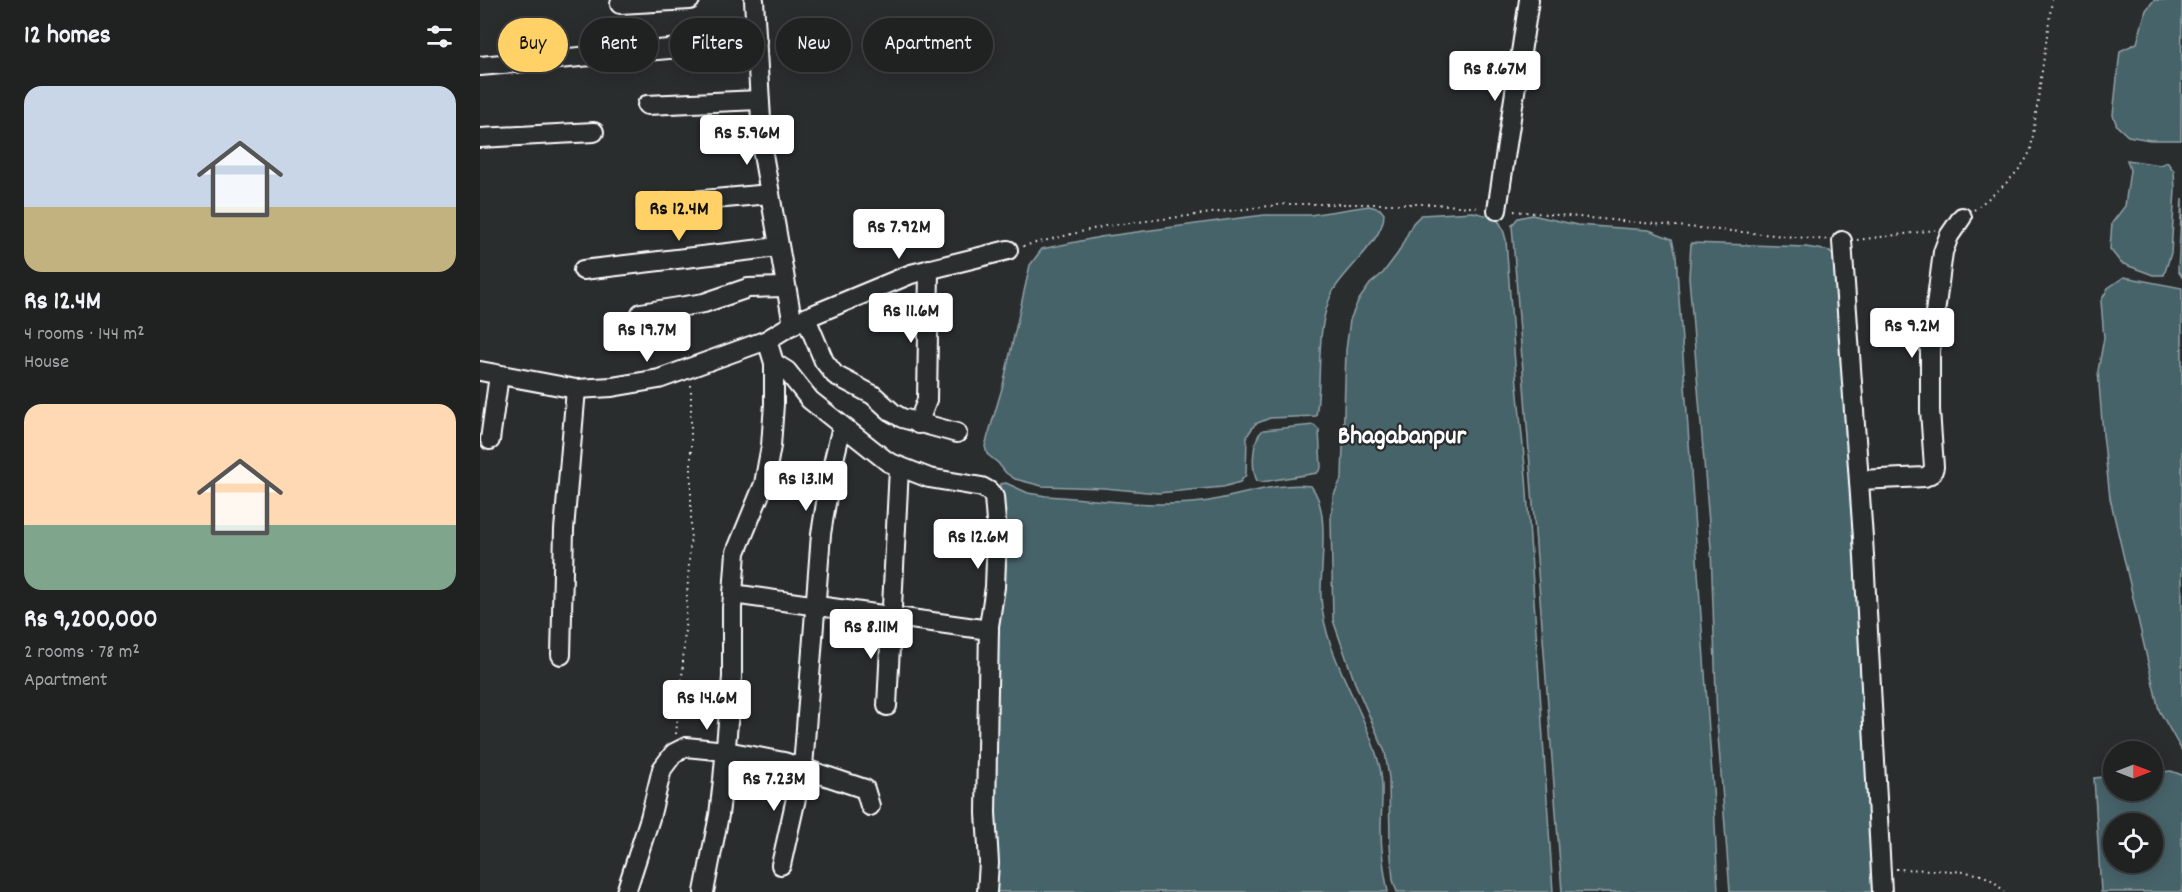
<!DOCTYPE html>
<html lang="en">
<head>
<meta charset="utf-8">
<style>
  body { margin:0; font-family:Dekko,sans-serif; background:#282a2a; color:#f1f3f6; height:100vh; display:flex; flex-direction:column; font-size:22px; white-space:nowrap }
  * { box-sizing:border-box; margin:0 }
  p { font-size:20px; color:#a2a4a5 }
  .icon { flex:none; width:33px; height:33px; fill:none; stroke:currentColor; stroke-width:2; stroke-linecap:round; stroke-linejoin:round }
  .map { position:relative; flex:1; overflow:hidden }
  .sheet { display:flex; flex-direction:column; background:#202222; width:480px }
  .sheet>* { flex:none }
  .top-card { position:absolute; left:18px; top:18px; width:570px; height:54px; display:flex; gap:12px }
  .needle { width:39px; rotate:90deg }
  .buttons { position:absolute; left:1623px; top:741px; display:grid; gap:12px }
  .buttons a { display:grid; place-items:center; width:60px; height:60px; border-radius:50%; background:#202222; box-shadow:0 3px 15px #0003,0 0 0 2px #3d3f40; font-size:30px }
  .price { position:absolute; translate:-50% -51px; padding:0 14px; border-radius:6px; background:#fff; color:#222; font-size:20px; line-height:39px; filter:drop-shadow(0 2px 3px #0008) }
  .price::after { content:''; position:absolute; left:50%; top:36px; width:18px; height:14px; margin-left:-9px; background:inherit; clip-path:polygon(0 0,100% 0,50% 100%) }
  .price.on { background:#ffd166; color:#111 }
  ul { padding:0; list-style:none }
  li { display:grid; align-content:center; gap:12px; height:318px; padding:0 24px }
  li span { display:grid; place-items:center; height:186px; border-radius:18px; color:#555 }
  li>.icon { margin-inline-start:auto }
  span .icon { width:108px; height:108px; fill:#fffc; stroke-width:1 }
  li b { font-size:26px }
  h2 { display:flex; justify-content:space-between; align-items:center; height:72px; padding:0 24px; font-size:26px }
  .tag { padding:0 21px; border-radius:27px; background:#202222; box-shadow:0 3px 15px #0003,0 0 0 2px #3d3f40; font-size:21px; line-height:54px }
  .tag.on { background:#ffd166; color:#111 }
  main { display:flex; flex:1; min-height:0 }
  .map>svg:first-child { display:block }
  .water { fill:#47636b; stroke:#91a1a6; stroke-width:1.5; fill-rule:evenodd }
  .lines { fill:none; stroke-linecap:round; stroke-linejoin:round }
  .minor-casing { stroke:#fff; stroke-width:22 }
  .path { stroke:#fff; stroke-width:2; stroke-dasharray:1.5 4.5; stroke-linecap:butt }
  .minor { stroke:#2a2d2e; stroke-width:18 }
  .labels { text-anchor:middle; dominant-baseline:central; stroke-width:4.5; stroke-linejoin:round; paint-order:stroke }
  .district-label { font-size:26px; font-weight:bold; fill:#fff; stroke:#2a2d2e }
</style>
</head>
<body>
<main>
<section class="sheet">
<h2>12 homes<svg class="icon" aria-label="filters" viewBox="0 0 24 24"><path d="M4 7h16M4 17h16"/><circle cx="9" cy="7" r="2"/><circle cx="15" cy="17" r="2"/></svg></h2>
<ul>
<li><span style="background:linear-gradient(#c9d6e8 65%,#c2b280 0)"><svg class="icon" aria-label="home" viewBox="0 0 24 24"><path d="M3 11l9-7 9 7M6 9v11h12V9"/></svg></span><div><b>Rs 12.4M</b><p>4 rooms · 144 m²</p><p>House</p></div></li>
<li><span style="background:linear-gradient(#ffd9b3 65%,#7fa58c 0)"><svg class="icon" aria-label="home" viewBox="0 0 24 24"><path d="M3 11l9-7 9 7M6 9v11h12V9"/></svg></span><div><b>Rs 9,200,000</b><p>2 rooms · 78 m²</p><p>Apartment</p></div></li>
</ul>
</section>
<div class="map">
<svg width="1702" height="892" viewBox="0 0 1702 892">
  <rect width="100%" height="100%" fill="#2a2d2e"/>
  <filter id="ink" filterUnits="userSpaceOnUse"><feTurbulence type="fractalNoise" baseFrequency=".0167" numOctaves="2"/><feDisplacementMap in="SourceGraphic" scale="12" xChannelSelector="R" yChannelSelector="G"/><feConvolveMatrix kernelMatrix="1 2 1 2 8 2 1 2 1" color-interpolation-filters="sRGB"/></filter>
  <g filter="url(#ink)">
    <!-- water -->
    <g class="water">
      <polygon points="1674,0 1702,0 1701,140 1670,140 1648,136 1637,126 1633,115 1640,51 1657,43 1666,10"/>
      <polygon points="1647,160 1680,165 1687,162 1694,171 1695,190 1691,253 1684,275 1673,275 1641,263 1630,249 1632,223 1645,206 1650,170"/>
      <polygon points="1702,198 1702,277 1698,271"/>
      <path d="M889,206L900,209L904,214C904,240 866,268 853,291C834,330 843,375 836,416L790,418L775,424L767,436L766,475L760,482L743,487L678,493L624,488L562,486L535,479L526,473L518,463L507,454L505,446L523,385L550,265L562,249L620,237L760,218L785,215H830Z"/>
      <path d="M993,212C1016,218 1020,215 1026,240L1035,364L1046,477L1073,892H917L913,880L910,845L909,778L905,752L875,683L853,620L851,519L853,497L862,477L866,350L870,320L878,301L890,284L903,273L918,253L933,223L941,215Z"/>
      <polygon points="1052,215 1097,225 1169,230 1192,239 1196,255 1234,803 1238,892 1082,892 1032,225 1038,218"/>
      <polygon points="1211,243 1326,247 1350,251 1355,259 1401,892 1250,892 1237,722 1231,548 1209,277"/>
      <polygon points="1644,277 1702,288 1702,751 1679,710 1630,498 1623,434 1618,371 1624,338 1621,301 1628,288"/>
      <path d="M834,425L839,430L841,468L837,473L782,482L777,481C771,468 772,439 783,430Z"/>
      <path d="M526,483L548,493L566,496C615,499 664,507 713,503C753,500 790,481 831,486C851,510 840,567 841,597C844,656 883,705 898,760C905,783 901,805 901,828C901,849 904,872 908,892H511L520,493V484Z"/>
      <path d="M1691,771L1702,775V892H1621L1614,778L1633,776L1634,790H1672L1673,773ZM1634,824H1672V862H1634Z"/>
    </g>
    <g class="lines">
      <defs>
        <g id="minor">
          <polyline points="274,0 283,154 313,325"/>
          <polyline points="140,4 210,0"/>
          <polyline points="0,66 277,41"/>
          <polyline points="167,105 279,100"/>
          <polyline points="0,138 114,132"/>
          <polyline points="167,205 290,194"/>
          <polyline points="1017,210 1049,0"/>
          <polyline points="1362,241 1383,538 1402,892"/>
          <polyline points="103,270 298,247"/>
          <polyline points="161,313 224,303 268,288 305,287"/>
          <polyline points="326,318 344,361 355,375 393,395 413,413 422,418 477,433"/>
          <polyline points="294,363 307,371 330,400 408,462 449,478 502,487 509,491 514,497 517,534 515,587 509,626 506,813 509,863 507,892"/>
          <polyline points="0,371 96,389 132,387 179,379 287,340 318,321 431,274 528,250"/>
          <polyline points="438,424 447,400 449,269"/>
          <polyline points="10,440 19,375"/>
          <polyline points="1379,480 1445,477 1452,473 1454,467 1450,410 1450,351 1463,252 1469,236 1482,217"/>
          <polyline points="253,594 509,630"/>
          <polyline points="81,655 84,530 96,389"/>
          <polyline points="407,706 419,468"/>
          <polyline points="301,865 323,767 341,534 351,472 362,426"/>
          <polyline points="146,892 170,818 182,769 194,753 206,747 246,751 304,762 385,789 390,806"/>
          <polyline points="224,892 239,815 243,780 252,677 252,608 256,552 284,484 291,446 294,404 294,363 287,340"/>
        </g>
      </defs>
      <!-- minor casing -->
      <use href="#minor" class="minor-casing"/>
      <!-- path -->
      <g class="path">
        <path d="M1494,210C1515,193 1541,174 1551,149L1572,0"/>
        <polyline points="1034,211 1348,240"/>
        <polyline points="1377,240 1455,230"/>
        <polyline points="543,246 625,226 806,204 954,204 1001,208"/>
        <polyline points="196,734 202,678 211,531 211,383"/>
        <path d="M1416,869C1437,870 1489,869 1506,877C1513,880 1519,886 1524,892"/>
      </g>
      <!-- minor -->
      <use href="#minor" class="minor"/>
    </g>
  </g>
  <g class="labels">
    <!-- district labels -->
    <g class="district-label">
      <text x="922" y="437">Bhagabanpur</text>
    </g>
  </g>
</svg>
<div class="buttons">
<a><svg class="needle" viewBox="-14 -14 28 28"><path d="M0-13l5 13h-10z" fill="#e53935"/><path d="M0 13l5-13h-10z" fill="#a2a4a5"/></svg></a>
<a><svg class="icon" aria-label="locate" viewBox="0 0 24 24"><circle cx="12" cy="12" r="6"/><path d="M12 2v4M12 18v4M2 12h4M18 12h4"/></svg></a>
</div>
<b class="price" style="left:1015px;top:102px">Rs 8.67M</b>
<b class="price" style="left:267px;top:166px">Rs 5.96M</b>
<b class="price on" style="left:199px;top:242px">Rs 12.4M</b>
<b class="price" style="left:419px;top:260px">Rs 7.92M</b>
<b class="price" style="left:431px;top:344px">Rs 11.6M</b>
<b class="price" style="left:1432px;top:359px">Rs 9.2M</b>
<b class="price" style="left:167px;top:363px">Rs 19.7M</b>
<b class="price" style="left:326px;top:512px">Rs 13.1M</b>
<b class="price" style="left:498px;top:570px">Rs 12.6M</b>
<b class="price" style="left:391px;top:660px">Rs 8.11M</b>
<b class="price" style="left:227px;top:731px">Rs 14.6M</b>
<b class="price" style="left:294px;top:812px">Rs 7.23M</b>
<div class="top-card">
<a class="tag on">Buy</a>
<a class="tag">Rent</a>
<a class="tag">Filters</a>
<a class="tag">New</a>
<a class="tag">Apartment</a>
</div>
</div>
</main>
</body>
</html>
